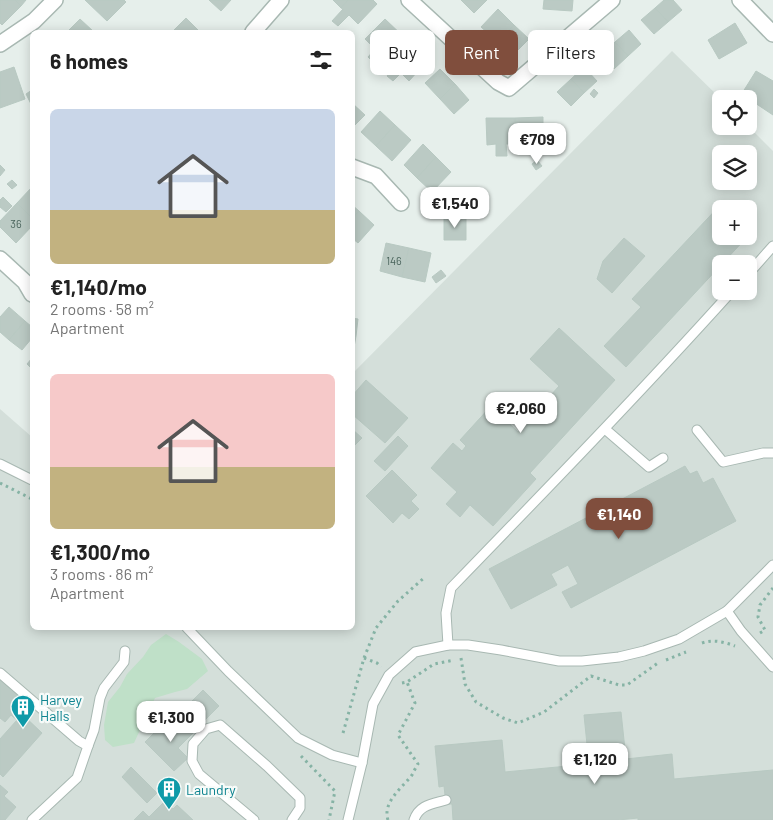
<!DOCTYPE html>
<html lang="en">
<head>
<meta charset="utf-8">
<style>
  body { margin:0; font-family:Barlow,sans-serif; background:#f6f6f6; color:#222; height:100vh; display:flex; flex-direction:column; font-size:19px; white-space:nowrap }
  * { box-sizing:border-box; margin:0 }
  p { font-size:16px; color:#767676 }
  .icon { flex:none; width:28px; height:28px; fill:none; stroke:currentColor; stroke-width:2; stroke-linecap:round; stroke-linejoin:round }
  .map { position:relative; flex:1; overflow:hidden }
  .drawer { position:absolute; left:30px; top:30px; width:325px; height:600px; display:flex; flex-direction:column; background:#fff; border-radius:8px; box-shadow:0 2px 12px #0003 }
  .drawer>* { flex:none }
  .banner { position:absolute; left:370px; top:30px; width:328px; height:45px; display:flex; gap:10px }
  .fabs { position:absolute; left:712px; top:90px; display:grid; gap:10px }
  .fabs a { display:grid; place-items:center; width:45px; height:45px; border-radius:8px; background:#fff; box-shadow:0 2px 12px #0003; font-size:25px }
  .price { position:absolute; translate:-50% -42px; padding:0 11px; border-radius:10px; background:#fff; color:#222; font-size:16px; line-height:32px; filter:drop-shadow(0 1px 2px #0008) }
  .price::after { content:''; position:absolute; left:50%; top:30px; width:15px; height:11px; margin-left:-8px; background:inherit; clip-path:polygon(0 0,100% 0,50% 100%) }
  .price.on { background:#804e3d; color:#fff }
  ul { padding:0; list-style:none }
  li { display:grid; align-content:center; gap:10px; height:265px; padding:0 20px }
  li span { display:grid; place-items:center; height:155px; border-radius:8px; color:#555 }
  li>.icon { margin-inline-start:auto }
  span .icon { width:90px; height:90px; fill:#fffc; stroke-width:1 }
  li b { font-size:21px }
  h2 { display:flex; justify-content:space-between; align-items:center; height:60px; padding:0 20px; font-size:21px }
  .chip { padding:0 18px; border-radius:8px; background:#fff; box-shadow:0 2px 12px #0003; font-size:18px; line-height:45px }
  .chip.on { background:#804e3d; color:#fff }
  .map>svg:first-child { display:block }
  .built { fill:#d4dfda; fill-rule:evenodd }
  .green { fill:#bfe0c8 }
  .building { fill:#bbcac4; stroke:#b8c9c2 }
  .lines { fill:none; stroke-linecap:round; stroke-linejoin:round }
  .lane-casing { stroke:#a8b8b2; stroke-width:11 }
  .street-casing { stroke:#a8b8b2; stroke-width:18 }
  .path { stroke:#86b3a5; stroke-width:3; stroke-dasharray:2.5 4; stroke-linecap:butt }
  .lane { stroke:#fff; stroke-width:9 }
  .street { stroke:#fff; stroke-width:15 }
  .labels { text-anchor:middle; dominant-baseline:central; stroke-width:4.5; stroke-linejoin:round; paint-order:stroke }
  .number-label { font-size:11px; fill:#4a645c }
  .culture-label { font-size:14px; fill:#0d838f; stroke:#f7fbf9; text-anchor:start }
</style>
</head>
<body>
<div class="map">
<svg width="773" height="820" viewBox="0 0 773 820">
  <rect width="100%" height="100%" fill="#e6efeb"/>
  <!-- built -->
  <path class="built" d="M672,51L721,99V126H748L773,151V820H0V409L32,437V628H352L353,373ZM721,154H749V181H721ZM721,209H749V236H721ZM721,264H749V291H721Z"/>
  <!-- green -->
  <polygon class="green" points="166,634 179,642 202,659 208,671 187,689 175,692 155,698 146,717 134,743 113,747 105,740 104,725 108,702 120,687 127,674 143,657 151,645"/>
  <!-- building -->
  <g class="building">
    <polygon points="0,0 15,0 21,6 2,25 0,23"/>
    <polygon points="15,0 26,0 21,6"/>
    <polygon points="85,0 124,0 126,2 107,21"/>
    <polygon points="209,0 231,0 221,11"/>
    <polygon points="333,0 348,0 341,8"/>
    <polygon points="348,0 373,0 377,4 358,24 349,15 338,26 332,21 343,9 341,8"/>
    <polygon points="461,0 487,0 474,13"/>
    <polygon points="544,0 573,0 572,11 543,9"/>
    <polygon points="664,0 673,0 682,10 668,22 655,8"/>
    <polygon points="655,8 668,22 654,34 641,20"/>
    <polygon points="498,9 514,25 501,39 493,31 490,35 481,27"/>
    <polygon points="186,18 200,32 172,32"/>
    <polygon points="80,19 94,32 67,32"/>
    <polygon points="385,19 406,39 387,59 382,55 374,63 368,57 375,49 365,39"/>
    <polygon points="735,23 747,43 719,59 708,40"/>
    <polygon points="514,25 529,39 512,56 500,44 503,41 501,39"/>
    <polygon points="629,30 641,44 628,56 615,42"/>
    <polygon points="406,39 428,60 409,81 401,73 393,81 387,76 395,67 387,59"/>
    <polygon points="615,42 628,56 614,69 601,54"/>
    <polygon points="14,67 25,99 0,108 0,72"/>
    <polygon points="584,67 597,81 584,93 571,79"/>
    <polygon points="440,69 455,84 440,99 425,83"/>
    <polygon points="756,71 773,81 773,115 749,99 741,95"/>
    <polygon points="571,79 584,93 571,106 557,92"/>
    <polygon points="455,84 469,100 454,114 440,99"/>
    <polygon points="594,89 598,93 594,98 590,94"/>
    <polygon points="32,90 32,106 26,94"/>
    <polygon points="352,103 365,115 352,128"/>
    <polygon points="380,111 395,125 376,146 361,132"/>
    <polygon points="543,117 543,143 515,144 515,118"/>
    <polygon points="486,118 515,118 515,144 506,144 507,156 496,156 496,144 487,145"/>
    <polygon points="395,125 411,140 392,161 376,146"/>
    <polygon points="423,144 436,157 417,178 404,165"/>
    <polygon points="436,157 451,172 432,192 417,178"/>
    <polygon points="537,160 542,166 536,170 532,164"/>
    <polygon points="0,165 5,170 0,176"/>
    <polygon points="12,180 17,185 12,189 7,184"/>
    <polygon points="32,187 32,218 17,203"/>
    <polygon points="3,197 12,206 6,212 0,207 0,200"/>
    <polygon points="444,198 466,198 466,218 444,217"/>
    <polygon points="723,202 730,209 721,209 721,236 748,236 626,367 604,346 641,307 632,299"/>
    <polygon points="17,203 32,218 32,226 16,243 0,227 0,221"/>
    <polygon points="352,205 359,211 352,219"/>
    <polygon points="359,211 374,225 358,243 352,238 352,219"/>
    <polygon points="444,217 466,218 466,240 444,240"/>
    <polygon points="624,238 645,256 612,293 597,279 603,261"/>
    <polygon points="386,243 409,248 402,277 380,271"/>
    <polygon points="409,248 431,253 425,282 402,277"/>
    <polygon points="441,270 446,276 436,283 432,277"/>
    <polygon points="9,307 25,321 9,340 0,332 0,317"/>
    <polygon points="352,318 358,319 356,336 352,336"/>
    <polygon points="25,321 32,327 32,338 22,350 9,340"/>
    <polygon points="559,328 615,380 530,473 536,479 493,526 470,505 460,517 446,504 457,492 431,468 453,443 462,451 466,446 460,440 491,406 518,432 559,386 530,359"/>
    <polygon points="352,336 356,336 353,353 352,353"/>
    <polygon points="32,358 32,369 27,364"/>
    <polygon points="366,380 408,418 385,443 352,414 352,396"/>
    <polygon points="352,429 362,438 352,448"/>
    <polygon points="398,436 408,446 385,471 374,461"/>
    <polygon points="685,466 690,474 697,471 703,483 713,478 736,521 571,608 562,592 578,584 568,565 551,574 557,585 511,609 489,569"/>
    <polygon points="392,470 417,495 411,501 419,509 409,519 402,513 393,523 366,496"/>
    <polygon points="0,680 23,700 19,705 27,711 23,715 42,733 3,777 0,774 0,739 17,720 11,715 5,722 0,718"/>
    <polygon points="203,690 219,706 197,728 181,712"/>
    <polygon points="621,712 626,759 672,754 674,779 773,770 773,820 638,820 638,818 618,820 453,820 452,804 446,804 444,786 439,787 435,746 502,740 505,772 589,764 584,715"/>
    <polygon points="177,716 194,732 178,748 188,758 174,771 145,742 160,727 163,730"/>
    <polygon points="131,767 157,793 147,803 122,777"/>
    <polygon points="0,785 8,792 4,796 16,807 5,820 0,820"/>
    <polygon points="165,801 173,809 177,805 193,820 134,820 143,811 149,817"/>
  </g>
  <g class="lines">
    <defs>
      <g id="lane">
        <polyline points="749,273 773,246"/>
        <polyline points="605,429 649,467 663,458"/>
        <polyline points="697,430 723,462 763,453 773,453"/>
        <polyline points="0,464 32,480"/>
        <polyline points="727,611 741,631 773,667"/>
        <polyline points="187,628 228,671 298,738 332,755 362,763"/>
        <path d="M448,645L446,613L451,588C546,490 641,392 732,291"/>
        <polyline points="0,673 79,741 88,746 77,778 32,820"/>
        <polyline points="88,746 94,730 100,698 104,688 124,662 125,651"/>
        <polyline points="254,820 199,774 192,761 193,744 206,729 220,725 267,766 300,798 300,808 292,820"/>
        <polyline points="348,820 362,763 373,704 389,675 415,652 448,645 468,645 501,650 559,661 582,661 619,657 644,651 679,639 727,611 773,565"/>
        <path d="M414,820C419,805 432,804 446,800"/>
      </g>
      <g id="street">
        <polyline points="409,0 498,82 509,88 612,0"/>
        <polyline points="740,0 773,34"/>
        <polyline points="253,32 281,0"/>
        <polyline points="0,44 34,21 55,0"/>
        <polyline points="352,167 376,176 401,203"/>
        <polyline points="0,259 25,282 32,294"/>
      </g>
    </defs>
    <!-- lane casing -->
    <use href="#lane" class="lane-casing"/>
    <!-- street casing -->
    <use href="#street" class="street-casing"/>
    <!-- path -->
    <g class="path">
      <polyline points="0,483 32,499"/>
      <polyline points="760,633 765,630 758,617 760,605 773,588"/>
      <path d="M702,643C713,639 724,642 735,646"/>
      <polyline points="364,658 377,663 381,667"/>
      <polyline points="461,658 465,684 476,702 503,718 518,723 544,712 591,676 619,685 627,685 658,663"/>
      <polyline points="666,660 686,652"/>
      <polyline points="402,683 407,682 434,664 454,660"/>
      <polyline points="343,733 364,658 376,628 398,601 425,577"/>
      <polyline points="301,756 335,791 329,820"/>
      <path d="M388,820C382,802 403,787 412,775C414,771 416,767 418,764L398,735L415,703L407,682"/>
    </g>
    <!-- lane -->
    <use href="#lane" class="lane"/>
    <!-- street -->
    <use href="#street" class="street"/>
  </g>
  <!-- icons -->
  <defs>
    <symbol id="building-pin" viewBox="-11 -11 22 30"><path d="M0 17L-7.5 6A9.5 9.5 0 1 1 7.5 6Z" fill="#0f9aa8" stroke="#f7fbf9"/><path d="M-4-6H4V6H1V3H-1V6H-4ZM-2.5-4.3h1.7v1.8h-1.7ZM.8-4.3h1.7v1.8H.8ZM-2.5-1h1.7V.8h-1.7ZM.8-1h1.7V.8H.8Z" fill="#fff"/></symbol>
  </defs>
  <g fill-rule="evenodd">
    <use href="#building-pin" x="9" y="693" width="28" height="38"/>
    <use href="#building-pin" x="155" y="775" width="28" height="38"/>
  </g>
  <g class="labels">
    <!-- number labels -->
    <g class="number-label">
      <text x="16" y="223">36</text>
      <text x="394" y="260">146</text>
    </g>
    <!-- culture labels -->
    <g class="culture-label">
      <text x="40" y="699">Harvey<tspan x="40" dy="16">Halls</tspan></text>
      <text x="186" y="789">Laundry</text>
    </g>
  </g>
</svg>
<div class="fabs">
<a><svg class="icon" aria-label="locate" viewBox="0 0 24 24"><circle cx="12" cy="12" r="6"/><path d="M12 2v4M12 18v4M2 12h4M18 12h4"/></svg></a>
<a><svg class="icon" aria-label="layers" viewBox="0 0 24 24"><path d="M12 4l9 5-9 5-9-5zM3 14l9 5 9-5"/></svg></a>
<a>+</a>
<a>−</a>
</div>
<b class="price" style="left:537px;top:165px">€709</b>
<b class="price" style="left:455px;top:229px">€1,540</b>
<b class="price" style="left:521px;top:434px">€2,060</b>
<b class="price on" style="left:619px;top:540px">€1,140</b>
<b class="price" style="left:171px;top:743px">€1,300</b>
<b class="price" style="left:595px;top:785px">€1,120</b>
<div class="banner">
<a class="chip">Buy</a>
<a class="chip on">Rent</a>
<a class="chip">Filters</a>
</div>
<section class="drawer">
<h2>6 homes<svg class="icon" aria-label="filters" viewBox="0 0 24 24"><path d="M4 7h16M4 17h16"/><circle cx="9" cy="7" r="2"/><circle cx="15" cy="17" r="2"/></svg></h2>
<ul>
<li><span style="background:linear-gradient(#c9d6e8 65%,#c2b280 0)"><svg class="icon" aria-label="home" viewBox="0 0 24 24"><path d="M3 11l9-7 9 7M6 9v11h12V9"/></svg></span><div><b>€1,140/mo</b><p>2 rooms · 58 m²</p><p>Apartment</p></div></li>
<li><span style="background:linear-gradient(#f6c9c9 60%,#c2b280 0)"><svg class="icon" aria-label="home" viewBox="0 0 24 24"><path d="M3 11l9-7 9 7M6 9v11h12V9"/></svg></span><div><b>€1,300/mo</b><p>3 rooms · 86 m²</p><p>Apartment</p></div></li>
</ul>
</section>
</div>
</body>
</html>
